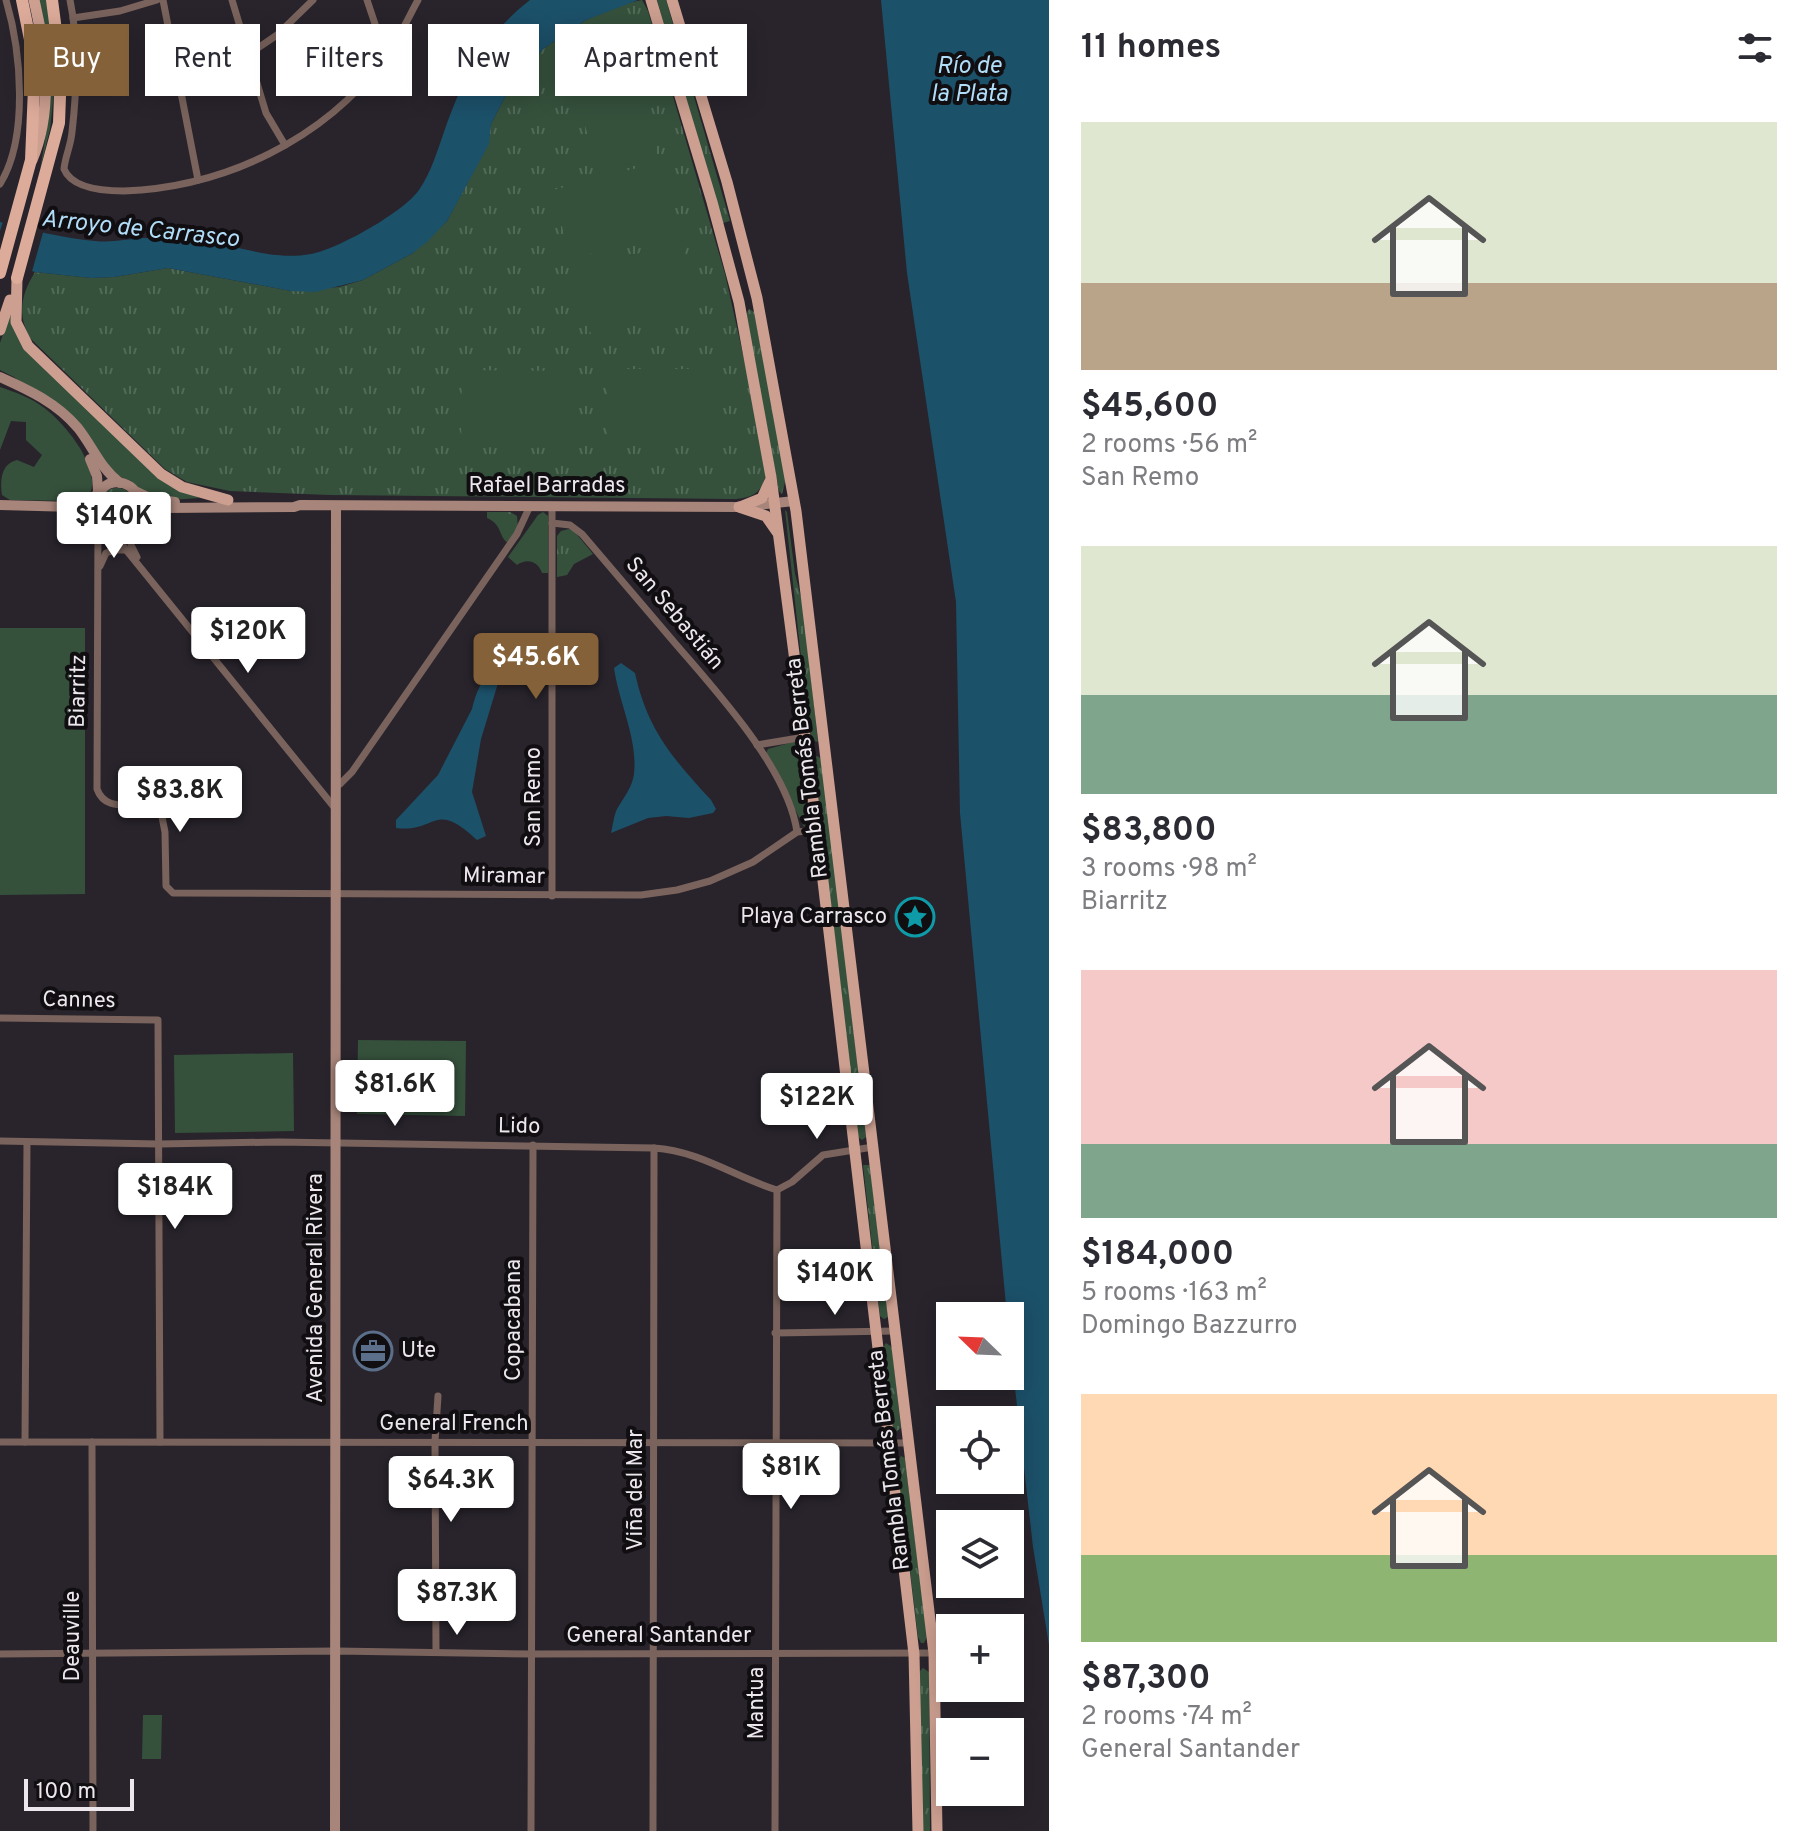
<!DOCTYPE html>
<html lang="en">
<head>
<meta charset="utf-8">
<style>
  body { margin:0; font-family:Overpass,sans-serif; background:#f2f2f3; color:#2b2b33; height:100vh; display:flex; flex-direction:column; font-size:30px; white-space:nowrap }
  * { box-sizing:border-box; margin:0 }
  p { font-size:26px; color:#7c7c81 }
  .icon { flex:none; width:44px; height:44px; fill:none; stroke:currentColor; stroke-width:2; stroke-linecap:round; stroke-linejoin:round }
  .map { position:relative; flex:1; overflow:hidden }
  .panel { display:flex; flex-direction:column; background:#fff; width:760px }
  .panel>* { flex:none }
  .banner { position:absolute; left:24px; top:24px; width:760px; height:72px; display:flex; gap:16px }
  .needle { width:52px; rotate:293deg }
  .tools { position:absolute; left:936px; top:1302px; display:grid; gap:16px }
  .tools a { display:grid; place-items:center; width:88px; height:88px; border-radius:0px; background:#fff; box-shadow:0 4px 20px #0003; font-size:40px }
  .scale { position:absolute; left:24px; bottom:20px; width:110px; box-sizing:border-box; padding-left:8px; border:4px solid #ebe7ed; border-top:0; font-size:22px; line-height:28px; white-space:nowrap; color:#ebe7ed; -webkit-text-stroke:6px #110e11; paint-order:stroke }
  .price { position:absolute; translate:-50% -68px; padding:0 18px; border-radius:8px; background:#fff; color:#222; font-size:26px; line-height:52px; filter:drop-shadow(0 2px 4px #0008) }
  .price::after { content:''; position:absolute; left:50%; top:48px; width:24px; height:18px; margin-left:-12px; background:inherit; clip-path:polygon(0 0,100% 0,50% 100%) }
  .price.selected { background:#85613a; color:#fff }
  ul { padding:0; list-style:none }
  li { display:grid; align-content:center; gap:16px; height:424px; padding:0 32px }
  li span { display:grid; place-items:center; height:248px; border-radius:0px; color:#555 }
  li>.icon { margin-inline-start:auto }
  span .icon { width:144px; height:144px; fill:#fffc; stroke-width:1 }
  li b { font-size:34px }
  h2 { display:flex; justify-content:space-between; align-items:center; height:96px; padding:0 32px; font-size:34px }
  .pill { padding:0 28px; border-radius:0px; background:#fff; box-shadow:0 4px 20px #0003; font-size:28px; line-height:72px }
  .pill.selected { background:#85613a; color:#fff }
  main { display:flex; flex:1; min-height:0 }
  .map>svg:first-child { display:block }
  .grass { fill:url(#grass-tufts) }
  .green { fill:#35513c }
  .water { fill:#1c516a }
  .pier { fill:#29242c }
  .lines { fill:none; stroke-linecap:round; stroke-linejoin:round }
  .minor { stroke:#79635c; stroke-width:7 }
  .secondary { stroke:#a8857a; stroke-width:10 }
  .primary { stroke:#cc9f90; stroke-width:11 }
  .trunk { stroke:#ddab9a; stroke-width:12 }
  .labels { text-anchor:middle; dominant-baseline:central; stroke-width:8; stroke-linejoin:round; paint-order:stroke }
  .street-label { font-size:22px; fill:#ebe7ed; stroke:#110e11 }
  .poi-label { font-size:22px; fill:#ebe7ed; stroke:#110e11; text-anchor:end }
  .water-label { font-size:24px; font-style:italic; fill:#b0ddf7; stroke:#110e11 }
</style>
</head>
<body>
<main>
<div class="map">
<svg width="1049" height="1831" viewBox="0 0 1049 1831">
  <defs>
    <pattern id="grass-tufts" width="24" height="20" patternUnits="userSpaceOnUse" patternTransform="scale(2)"><rect width="24" height="20" fill="#35513c"/><path d="M3 7l-1-3M5 7V3M7 7l1-3M15 17l-1-3M17 17v-4M19 17l1-3" fill="none" stroke="#526a58"/></pattern>
  </defs>
  <rect width="100%" height="100%" fill="#29242c"/>
  <!-- grass -->
  <g class="grass">
    <polygon points="39,0 47,0 56,74 50,129 40,170 47,128"/>
    <path d="M642,0L648,11L725,274L750,386L766,473C762,492 754,497 736,499L330,495L230,491L187,482L165,469L30,338C17,314 21,295 35,272L91,278L114,277L168,268L291,291L339,287L363,280L413,253L447,221L488,144L491,124L511,85L543,49L586,20L619,5Z"/>
    <polygon points="657,0 666,0 730,221 723,223"/>
    <polygon points="749,309 754,312 786,478 782,494 779,491 746,315"/>
    <circle cx="117" cy="507" r="19"/>
    <polygon points="785,510 787,512 795,574 803,605 818,741 817,742 810,739"/>
    <path d="M487,512H510L517,516L518,528L508,543C498,536 503,525 487,518Z"/>
    <polygon points="569,529 574,531 593,554 574,564 567,575 557,577 557,536 561,531"/>
    <polygon points="817,756 822,759 866,1137 862,1140 858,1137 814,759"/>
    <polygon points="863,1165 870,1165 888,1317 884,1319 880,1316"/>
    <polygon points="886,1343 892,1347 901,1428 897,1431 893,1429 883,1348"/>
    <polygon points="901,1456 905,1458 927,1637 924,1643 921,1643 918,1637 897,1462"/>
    <polygon points="923,1668 929,1672 930,1831 921,1831 919,1672"/>
  </g>
  <!-- green -->
  <g class="green">
    <polygon points="628,59 656,155 599,172 570,76"/>
    <polygon points="660,162 678,231 570,259 553,190"/>
    <polygon points="682,241 700,307 592,338 573,272"/>
    <polygon points="10,314 13,323 158,476 199,498 171,500 148,496 131,481 116,475 90,441 14,377 0,370 0,343"/>
    <rect x="608" y="369" width="112" height="68"/>
    <polygon points="462,370 578,371 577,448 461,447"/>
    <path d="M0,387C14,392 27,396 40,405C62,419 102,467 90,494L75,501L10,500L2,495C0,480 1,464 17,460L34,467L42,455L26,440V422L11,421L0,450Z"/>
    <path d="M543,512L548,516V573H542C538,561 527,558 517,565L508,557L538,515Z"/>
    <polygon points="85,628 85,894 0,895 0,628"/>
    <polygon points="793,742 799,744 808,822 804,827 766,753 768,749"/>
    <polygon points="358,1040 466,1041 465,1116 357,1114"/>
    <polygon points="293,1053 294,1131 175,1133 174,1055"/>
    <polygon points="143,1715 162,1715 161,1759 142,1759"/>
  </g>
  <!-- water -->
  <g class="water">
    <path d="M530,0H638L586,20L543,49L511,85L491,124L489,144L447,221L428,241L413,253L363,280L315,292L291,291L168,268L114,277L91,278L35,272L0,261V222C31,230 63,238 95,241C111,243 127,239 143,238C163,238 184,239 203,241C240,246 274,261 311,254C336,250 404,212 419,190C431,173 438,149 445,129C464,76 484,36 530,0Z"/>
    <polygon points="881,0 1049,0 1049,1645 1033,1547 1010,1344 1010,1316 1007,1316 960,813 956,602 907,273"/>
    <path d="M621,663L635,673C647,729 673,759 711,800L716,809L713,813L689,818L666,816L648,818L611,833C613,825 614,815 617,809C624,797 632,788 634,774C638,739 619,703 614,668Z"/>
    <path d="M495,666L502,670L481,739L472,792L486,836L477,840C433,799 438,833 396,828V820L438,775L472,709C475,695 483,675 495,666Z"/>
  </g>
  <!-- pier -->
  <polygon class="pier" points="4,219 44,229 31,275 0,266 0,231"/>
  <g class="lines">
    <!-- minor -->
    <g class="minor">
      <path d="M70,0C79,43 77,89 72,132C71,145 65,157 64,169C72,189 106,191 124,191C225,187 323,140 384,59C398,41 407,20 418,0"/>
      <polyline points="163,0 198,180"/>
      <polyline points="232,0 266,113 285,145"/>
      <polyline points="367,0 386,57"/>
      <polyline points="73,18 120,11 157,0"/>
      <polyline points="249,54 277,35 313,0"/>
      <path d="M0,184C29,137 21,51 6,0"/>
      <path d="M98,522L97,789C107,817 141,797 161,812L165,832L166,886L173,893L641,895L677,890L710,881L753,862L797,832L817,830"/>
      <path d="M552,523L570,525L582,534C613,570 643,606 674,642C715,690 788,768 797,832"/>
      <polyline points="131,526 131,545 137,557"/>
      <polyline points="110,530 334,807"/>
      <polyline points="100,566 106,553 115,550 126,550"/>
      <polyline points="757,745 805,737"/>
      <polyline points="335,786 340,784 352,772 517,534 530,506"/>
      <polyline points="552,896 552,506"/>
      <polyline points="0,1018 158,1020 160,1442"/>
      <path d="M0,1141L159,1144L278,1142L654,1148C700,1151 735,1177 777,1190L792,1182L823,1155L873,1147"/>
      <polyline points="775,1333 895,1331"/>
      <polyline points="0,1442 908,1443"/>
      <polyline points="25,1442 27,1142"/>
      <polyline points="92,1442 93,1831"/>
      <polyline points="436,1652 435,1441 438,1396"/>
      <polyline points="0,1654 336,1651 531,1654 934,1653"/>
      <polyline points="531,1831 533,1145"/>
      <polyline points="653,1831 654,1148"/>
      <polyline points="775,1831 777,1190"/>
    </g>
    <!-- secondary -->
    <g class="secondary">
      <path d="M0,377C29,390 57,403 78,428C93,447 100,468 120,483"/>
      <polyline points="90,459 97,476 98,491"/>
      <polyline points="137,492 152,499 175,502"/>
      <polyline points="0,505 75,507 95,517"/>
      <path d="M75,507C81,505 87,503 92,499C99,493 102,486 111,483C120,481 129,484 134,490C160,517 108,553 93,512L95,496"/>
      <polyline points="137,520 151,510 163,508 294,507 300,505 739,507 794,501"/>
      <polyline points="335,1831 336,506"/>
    </g>
    <!-- primary -->
    <g class="primary">
      <polyline points="651,0 712,202 739,302 771,477 817,830 914,1654 918,1831"/>
      <polyline points="672,0 727,182 757,298 796,511 934,1653 937,1831"/>
      <path d="M32,160C53,111 46,50 34,0"/>
      <polyline points="17,278 16,322 28,346 161,474 182,487 228,500"/>
      <polyline points="0,330 10,300"/>
      <polyline points="739,507 766,516 777,532"/>
      <polyline points="740,507 762,498 770,481"/>
    </g>
    <!-- trunk -->
    <g class="trunk">
      <polyline points="0,273 31,160 35,64 22,0"/>
      <polyline points="17,278 59,123 61,69 52,0"/>
    </g>
  </g>
  <!-- icons -->
  <defs>
    <symbol id="sight-ring" viewBox="-11 -11 22 22"><circle r="9.5" fill="#110e11" stroke="#0f9aa8" stroke-width="1.5"/><path d="M0-6L1.8-2.2L6-1.7L2.9 1.2L3.7 5.4L0 3.3L-3.7 5.4L-2.9 1.2L-6-1.7L-1.8-2.2Z" fill="#0f9aa8"/></symbol>
    <symbol id="office-ring" viewBox="-11 -11 22 22"><circle r="9.5" fill="#110e11" stroke="#5c6f8a" stroke-width="1.5"/><path d="M-6-3h4V-5.5h4V-3h4V5H-6ZM-1-4.5V-3h2v-1.5ZM-6 0V1H6V0Z" fill="#5c6f8a"/></symbol>
  </defs>
  <g fill-rule="evenodd">
    <use href="#sight-ring" x="893" y="895" width="44" height="44"/>
    <use href="#office-ring" x="351" y="1329" width="44" height="44"/>
  </g>
  <g class="labels">
    <!-- street labels -->
    <g class="street-label">
      <text x="547" y="486">Rafael Barradas</text>
      <text transform="translate(674 614) rotate(50)">San Sebastián</text>
      <text transform="translate(79 691) rotate(-89)">Biarritz</text>
      <text transform="translate(808 768) rotate(-97)">Rambla Tomás Berreta</text>
      <text transform="translate(534 797) rotate(-90)">San Remo</text>
      <text transform="translate(504 877) rotate(1)">Miramar</text>
      <text transform="translate(79 1001) rotate(1)">Cannes</text>
      <text transform="translate(519 1127) rotate(1)">Lido</text>
      <text transform="translate(316 1288) rotate(-90)">Avenida General Rivera</text>
      <text transform="translate(514 1320) rotate(-90)">Copacabana</text>
      <text x="454" y="1424">General French</text>
      <text transform="translate(890 1460) rotate(-97)">Rambla Tomás Berreta</text>
      <text transform="translate(636 1490) rotate(-90)">Viña del Mar</text>
      <text transform="translate(73 1636) rotate(-90)">Deauville</text>
      <text x="659" y="1636">General Santander</text>
      <text transform="translate(757 1703) rotate(-90)">Mantua</text>
    </g>
    <!-- poi labels -->
    <g class="poi-label">
      <text x="887" y="917">Playa Carrasco</text>
      <text x="401" y="1351" text-anchor="start">Ute</text>
    </g>
    <!-- water labels -->
    <g class="water-label">
      <text x="969" y="67">Río de<tspan x="969" dy="28">la Plata</tspan></text>
      <text transform="translate(140 230) rotate(6)">Arroyo de Carrasco</text>
    </g>
  </g>
</svg>
<div class="tools">
<a><svg class="needle" viewBox="-14 -14 28 28"><path d="M0-13l5 13h-10z" fill="#e53935"/><path d="M0 13l5-13h-10z" fill="#7c7c81"/></svg></a>
<a><svg class="icon" aria-label="locate" viewBox="0 0 24 24"><circle cx="12" cy="12" r="6"/><path d="M12 2v4M12 18v4M2 12h4M18 12h4"/></svg></a>
<a><svg class="icon" aria-label="layers" viewBox="0 0 24 24"><path d="M12 4l9 5-9 5-9-5zM3 14l9 5 9-5"/></svg></a>
<a>+</a>
<a>−</a>
</div>
<div class="scale">100 m</div>
<b class="price" style="left:114px;top:560px">$140K</b>
<b class="price" style="left:248px;top:675px">$120K</b>
<b class="price selected" style="left:536px;top:701px">$45.6K</b>
<b class="price" style="left:180px;top:834px">$83.8K</b>
<b class="price" style="left:395px;top:1128px">$81.6K</b>
<b class="price" style="left:817px;top:1141px">$122K</b>
<b class="price" style="left:175px;top:1231px">$184K</b>
<b class="price" style="left:835px;top:1317px">$140K</b>
<b class="price" style="left:791px;top:1511px">$81K</b>
<b class="price" style="left:451px;top:1524px">$64.3K</b>
<b class="price" style="left:457px;top:1637px">$87.3K</b>
<div class="banner">
<a class="pill selected">Buy</a>
<a class="pill">Rent</a>
<a class="pill">Filters</a>
<a class="pill">New</a>
<a class="pill">Apartment</a>
</div>
</div>
<section class="panel">
<h2>11 homes<svg class="icon" aria-label="filters" viewBox="0 0 24 24"><path d="M4 7h16M4 17h16"/><circle cx="9" cy="7" r="2"/><circle cx="15" cy="17" r="2"/></svg></h2>
<ul>
<li><span style="background:linear-gradient(#dfe7d0 65%,#b9a48a 0)"><svg class="icon" aria-label="home" viewBox="0 0 24 24"><path d="M3 11l9-7 9 7M6 9v11h12V9"/></svg></span><div><b>$45,600</b><p>2 rooms · 56 m²</p><p>San Remo</p></div></li>
<li><span style="background:linear-gradient(#dfe7d0 60%,#7fa58c 0)"><svg class="icon" aria-label="home" viewBox="0 0 24 24"><path d="M3 11l9-7 9 7M6 9v11h12V9"/></svg></span><div><b>$83,800</b><p>3 rooms · 98 m²</p><p>Biarritz</p></div></li>
<li><span style="background:linear-gradient(#f6c9c9 70%,#7fa58c 0)"><svg class="icon" aria-label="home" viewBox="0 0 24 24"><path d="M3 11l9-7 9 7M6 9v11h12V9"/></svg></span><div><b>$184,000</b><p>5 rooms · 163 m²</p><p>Domingo Bazzurro</p></div></li>
<li><span style="background:linear-gradient(#ffd9b3 65%,#8fb573 0)"><svg class="icon" aria-label="home" viewBox="0 0 24 24"><path d="M3 11l9-7 9 7M6 9v11h12V9"/></svg></span><div><b>$87,300</b><p>2 rooms · 74 m²</p><p>General Santander</p></div></li>
</ul>
</section>
</main>
</body>
</html>
